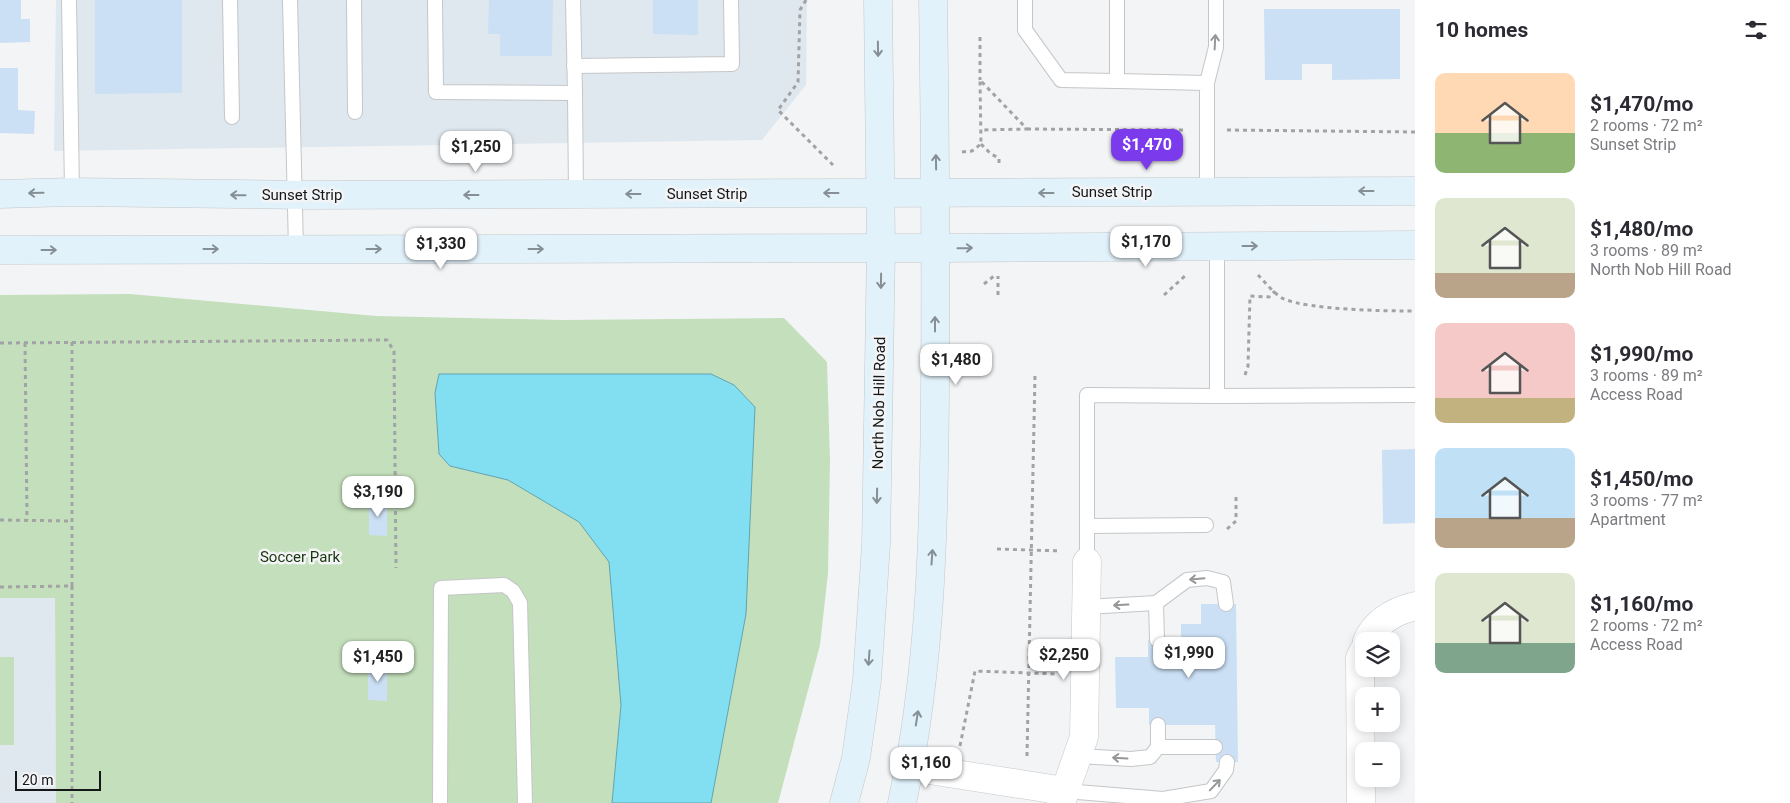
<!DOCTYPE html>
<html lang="en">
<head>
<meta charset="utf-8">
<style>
  body { margin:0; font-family:Roboto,sans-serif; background:#f2f2f3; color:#2b2b33; height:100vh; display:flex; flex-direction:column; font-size:19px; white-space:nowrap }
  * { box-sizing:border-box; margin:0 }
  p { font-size:16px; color:#7c7c81 }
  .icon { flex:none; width:28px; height:28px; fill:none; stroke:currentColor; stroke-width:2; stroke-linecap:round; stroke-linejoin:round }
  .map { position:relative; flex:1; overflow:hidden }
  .side { display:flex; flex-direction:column; background:#fff; width:375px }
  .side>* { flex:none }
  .buttons { position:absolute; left:1355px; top:632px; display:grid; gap:10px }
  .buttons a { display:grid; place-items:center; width:45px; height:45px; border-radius:10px; background:#fff; box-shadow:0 2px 12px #0003; font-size:25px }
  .scale { position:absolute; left:15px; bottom:12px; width:86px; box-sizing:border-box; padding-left:5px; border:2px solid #161718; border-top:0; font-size:14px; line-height:18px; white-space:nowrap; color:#161718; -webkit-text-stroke:4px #f3f4f6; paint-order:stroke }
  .price { position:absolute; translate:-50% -42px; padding:0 11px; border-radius:10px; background:#fff; color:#222; font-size:16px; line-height:32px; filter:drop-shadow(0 1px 2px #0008) }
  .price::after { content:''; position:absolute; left:50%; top:30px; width:15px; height:11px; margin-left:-8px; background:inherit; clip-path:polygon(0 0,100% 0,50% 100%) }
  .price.active { background:#7c3aed; color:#fff }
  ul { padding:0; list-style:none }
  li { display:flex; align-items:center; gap:15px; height:125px; padding:0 20px }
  li span { display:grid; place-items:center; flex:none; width:140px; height:100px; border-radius:10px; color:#555 }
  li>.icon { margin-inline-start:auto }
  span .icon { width:60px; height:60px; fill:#fffc; stroke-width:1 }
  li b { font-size:21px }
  h2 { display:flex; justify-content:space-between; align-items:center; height:60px; padding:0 20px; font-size:21px }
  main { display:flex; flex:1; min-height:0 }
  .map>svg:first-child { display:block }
  .built { fill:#e0e8ef }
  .green { fill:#c4dfbb }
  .water { fill:#82dff2; stroke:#62a3b1 }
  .building { fill:#cbe0f5 }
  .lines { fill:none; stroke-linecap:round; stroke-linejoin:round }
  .lane-casing { stroke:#c4c6c8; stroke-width:16 }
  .street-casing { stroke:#c4c6c8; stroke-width:29 }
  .secondary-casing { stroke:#c4c6c8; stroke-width:29 }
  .path { stroke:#a2a3a5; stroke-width:3; stroke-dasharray:4 4; stroke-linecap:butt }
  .lane { stroke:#fff; stroke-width:14 }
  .street { stroke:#fff; stroke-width:28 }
  .secondary { stroke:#e2f2fb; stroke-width:28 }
  .oneway { stroke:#969797 }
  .oneway2 { stroke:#868f95 }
  .labels { text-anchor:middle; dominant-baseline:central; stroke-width:5; stroke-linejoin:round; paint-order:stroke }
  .street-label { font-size:15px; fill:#161718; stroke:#f3f4f6 }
  .park-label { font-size:15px; fill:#18350d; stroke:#f3f4f6 }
</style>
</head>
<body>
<main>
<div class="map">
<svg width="1415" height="803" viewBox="0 0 1415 803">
  <rect width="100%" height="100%" fill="#f3f4f6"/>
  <!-- built -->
  <g class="built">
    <polygon points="56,0 807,0 806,85 762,140 54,151"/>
    <polygon points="0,598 55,598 56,803 0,803"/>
  </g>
  <!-- green -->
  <g class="green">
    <polygon points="130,294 376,316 562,320 784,318 827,362 830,461 828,573 820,645 778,803 56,803 55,598 0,598 0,295"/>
    <rect x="0" y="657" width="14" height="88"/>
  </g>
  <!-- water -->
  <polygon class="water" points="439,374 711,374 734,385 755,407 746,614 711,803 612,803 621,705 609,562 579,522 508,480 450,466 439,454 435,393"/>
  <!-- building -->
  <g class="building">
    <polygon points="0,0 21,0 21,19 30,19 30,42 0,43"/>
    <polygon points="95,0 182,0 182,93 95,94"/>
    <polygon points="489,0 553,0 552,56 500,56 500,34 488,34"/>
    <polygon points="653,0 698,0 698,35 653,34"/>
    <polygon points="1264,9 1400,9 1400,79 1332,80 1332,64 1302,64 1302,80 1265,80"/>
    <polygon points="0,68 18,68 18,110 35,111 34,134 0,133"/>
    <polygon points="1415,449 1415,523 1383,524 1382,450"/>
    <polygon points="387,500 387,536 369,535 369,501"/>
    <polygon points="1201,604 1236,604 1238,762 1216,762 1215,725 1149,725 1149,708 1116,708 1115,657 1148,657 1148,640 1181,640 1181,624 1201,624"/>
    <polygon points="387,665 387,701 368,700 368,666"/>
  </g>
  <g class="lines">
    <defs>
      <g id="lane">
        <polyline points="69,0 72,192"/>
        <polyline points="230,0 232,117"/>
        <polyline points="290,0 296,249"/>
        <polyline points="354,0 355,112"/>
        <polyline points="435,0 436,92 575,93 576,194"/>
        <polyline points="573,0 575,93"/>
        <polyline points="1025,0 1025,30 1061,80 1117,81"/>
        <polyline points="1117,0 1117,81 1207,83 1207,192"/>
        <polyline points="574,66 732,64 731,0"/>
        <polyline points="1207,83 1216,47 1216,0"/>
        <polyline points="1217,246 1217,396 1415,395"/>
        <polyline points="1087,526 1206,525"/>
        <polyline points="1087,562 1087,395 1217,396"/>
        <polyline points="1156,603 1157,640"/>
        <polyline points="1086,607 1156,603 1187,580 1207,578 1223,582 1226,604"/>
        <polyline points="1158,747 1215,747"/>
        <polyline points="1078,756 1131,759 1150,757 1158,747 1158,725"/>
        <polyline points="1065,791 1163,799 1211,791 1226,770 1227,762"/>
        <polyline points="440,803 441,588 504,585 513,591 520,603 525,803"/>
      </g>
      <g id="street">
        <path d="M1367,641C1376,621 1395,611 1415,606"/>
        <polyline points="910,767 1065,791"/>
        <polyline points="1061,803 1084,737 1087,562"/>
        <polyline points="1361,803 1360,658 1364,650"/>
      </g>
      <g id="secondary">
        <polyline points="0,194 72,192 309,195 1415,191"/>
        <polyline points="0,250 936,248 1415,245"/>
        <polyline points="844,803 856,758 867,680 876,544 881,248 878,0"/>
        <path d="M902,803C931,668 934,531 935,393C936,262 935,131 933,0"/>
      </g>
    </defs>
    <!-- lane casing -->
    <use href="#lane" class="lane-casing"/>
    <!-- street casing -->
    <use href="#street" class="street-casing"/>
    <!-- secondary casing -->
    <use href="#secondary" class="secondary-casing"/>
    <!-- path -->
    <g class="path">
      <polyline points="806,0 800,10 798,82 778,110 833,165"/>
      <polyline points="980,37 980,80"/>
      <polyline points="1027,129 1186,130"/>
      <polyline points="1227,130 1415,132"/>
      <polyline points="981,144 991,154 999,158 999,164"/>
      <polyline points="962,152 972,151 981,144 980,80 1027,129 981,130"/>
      <path d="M1258,275C1265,282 1275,295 1284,299C1311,310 1384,311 1415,311"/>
      <polyline points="984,284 994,276"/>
      <polyline points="998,295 998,276"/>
      <polyline points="1164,295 1186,275"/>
      <polyline points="0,343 387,340 394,351 396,568"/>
      <polyline points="25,343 27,520"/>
      <polyline points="1245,375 1248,366 1250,296 1269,297 1275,291"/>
      <polyline points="0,520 72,521"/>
      <polyline points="1227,529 1236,521 1236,493"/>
      <polyline points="997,549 1061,551"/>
      <polyline points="72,586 72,803"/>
      <polyline points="0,587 72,586 72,342"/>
      <polyline points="960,746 975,671 1057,674"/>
      <polyline points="1027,756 1035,375"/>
    </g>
    <!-- lane -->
    <use href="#lane" class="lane"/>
    <!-- street -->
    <use href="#street" class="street"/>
    <!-- secondary -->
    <use href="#secondary" class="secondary"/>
  </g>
  <!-- one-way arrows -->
  <defs><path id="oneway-shaft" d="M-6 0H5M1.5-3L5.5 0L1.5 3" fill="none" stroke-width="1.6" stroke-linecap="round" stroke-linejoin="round" transform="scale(1.25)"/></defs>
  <g class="oneway">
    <use href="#oneway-shaft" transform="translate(1215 42) rotate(-87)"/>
    <use href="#oneway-shaft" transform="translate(1197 579) rotate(175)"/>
    <use href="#oneway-shaft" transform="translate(1121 605) rotate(177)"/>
    <use href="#oneway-shaft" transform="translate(1120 758) rotate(-177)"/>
    <use href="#oneway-shaft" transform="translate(1215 785) rotate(-46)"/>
  </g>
  <g class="oneway2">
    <use href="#oneway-shaft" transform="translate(878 49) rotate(89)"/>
    <use href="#oneway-shaft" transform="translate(936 162) rotate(-91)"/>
    <use href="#oneway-shaft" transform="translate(1366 191) rotate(180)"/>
    <use href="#oneway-shaft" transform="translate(36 193) rotate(179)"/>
    <use href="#oneway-shaft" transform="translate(831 193) rotate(180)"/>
    <use href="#oneway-shaft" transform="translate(1046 193) rotate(180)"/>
    <use href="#oneway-shaft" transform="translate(633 194) rotate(180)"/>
    <use href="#oneway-shaft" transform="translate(238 195) rotate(-179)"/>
    <use href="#oneway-shaft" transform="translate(471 195) rotate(180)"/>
    <use href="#oneway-shaft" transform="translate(1250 246)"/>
    <use href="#oneway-shaft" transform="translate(965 248) rotate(-1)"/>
    <use href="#oneway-shaft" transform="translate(211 249)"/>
    <use href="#oneway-shaft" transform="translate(374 249)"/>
    <use href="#oneway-shaft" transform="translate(536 249)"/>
    <use href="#oneway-shaft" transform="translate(49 250)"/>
    <use href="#oneway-shaft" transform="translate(881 281) rotate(91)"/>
    <use href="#oneway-shaft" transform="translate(935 324) rotate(-90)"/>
    <use href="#oneway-shaft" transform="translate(877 496) rotate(91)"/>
    <use href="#oneway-shaft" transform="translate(932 557) rotate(-86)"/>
    <use href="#oneway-shaft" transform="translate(869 658) rotate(94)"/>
    <use href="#oneway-shaft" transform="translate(917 718) rotate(-81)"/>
  </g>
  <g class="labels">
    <!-- street labels -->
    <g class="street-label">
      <text x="1112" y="192">Sunset Strip</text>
      <text x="707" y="194">Sunset Strip</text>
      <text x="302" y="195">Sunset Strip</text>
      <text transform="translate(879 403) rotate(-89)">North Nob Hill Road</text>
    </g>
    <!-- park labels -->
    <g class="park-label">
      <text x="300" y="557">Soccer Park</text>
    </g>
  </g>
</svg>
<div class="buttons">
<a><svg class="icon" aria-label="layers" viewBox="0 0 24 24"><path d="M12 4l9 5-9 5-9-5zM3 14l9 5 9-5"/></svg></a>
<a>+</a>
<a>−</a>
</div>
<div class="scale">20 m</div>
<b class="price active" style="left:1147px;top:171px">$1,470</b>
<b class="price" style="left:476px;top:173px">$1,250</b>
<b class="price" style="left:1146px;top:268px">$1,170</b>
<b class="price" style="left:441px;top:270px">$1,330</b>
<b class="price" style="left:956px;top:386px">$1,480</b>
<b class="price" style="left:378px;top:518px">$3,190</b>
<b class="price" style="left:1189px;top:679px">$1,990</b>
<b class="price" style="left:1064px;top:681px">$2,250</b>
<b class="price" style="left:378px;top:683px">$1,450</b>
<b class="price" style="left:926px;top:789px">$1,160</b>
</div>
<section class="side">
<h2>10 homes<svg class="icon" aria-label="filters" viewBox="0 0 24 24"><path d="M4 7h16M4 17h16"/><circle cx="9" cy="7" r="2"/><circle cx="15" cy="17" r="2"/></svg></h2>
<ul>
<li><span style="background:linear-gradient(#ffd9b3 60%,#8fb573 0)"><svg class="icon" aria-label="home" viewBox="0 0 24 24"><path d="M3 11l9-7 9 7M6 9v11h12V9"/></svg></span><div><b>$1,470/mo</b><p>2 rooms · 72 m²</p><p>Sunset Strip</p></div></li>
<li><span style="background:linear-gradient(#dfe7d0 75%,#b9a48a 0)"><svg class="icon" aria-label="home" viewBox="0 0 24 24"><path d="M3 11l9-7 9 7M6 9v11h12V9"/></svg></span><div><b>$1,480/mo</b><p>3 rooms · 89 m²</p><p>North Nob Hill Road</p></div></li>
<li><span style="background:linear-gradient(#f6c9c9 75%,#c2b280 0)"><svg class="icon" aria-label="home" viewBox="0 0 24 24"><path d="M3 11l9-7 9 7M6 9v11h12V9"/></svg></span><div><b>$1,990/mo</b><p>3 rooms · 89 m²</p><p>Access Road</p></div></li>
<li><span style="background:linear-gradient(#bfe0f5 70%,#b9a48a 0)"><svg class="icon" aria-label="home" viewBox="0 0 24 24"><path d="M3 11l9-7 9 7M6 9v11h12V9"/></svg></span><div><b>$1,450/mo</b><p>3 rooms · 77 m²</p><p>Apartment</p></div></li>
<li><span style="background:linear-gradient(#dfe7d0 70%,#7fa58c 0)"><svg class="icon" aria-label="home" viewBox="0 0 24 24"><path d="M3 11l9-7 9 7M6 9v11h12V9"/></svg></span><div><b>$1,160/mo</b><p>2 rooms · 72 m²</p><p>Access Road</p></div></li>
</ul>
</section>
</main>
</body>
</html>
